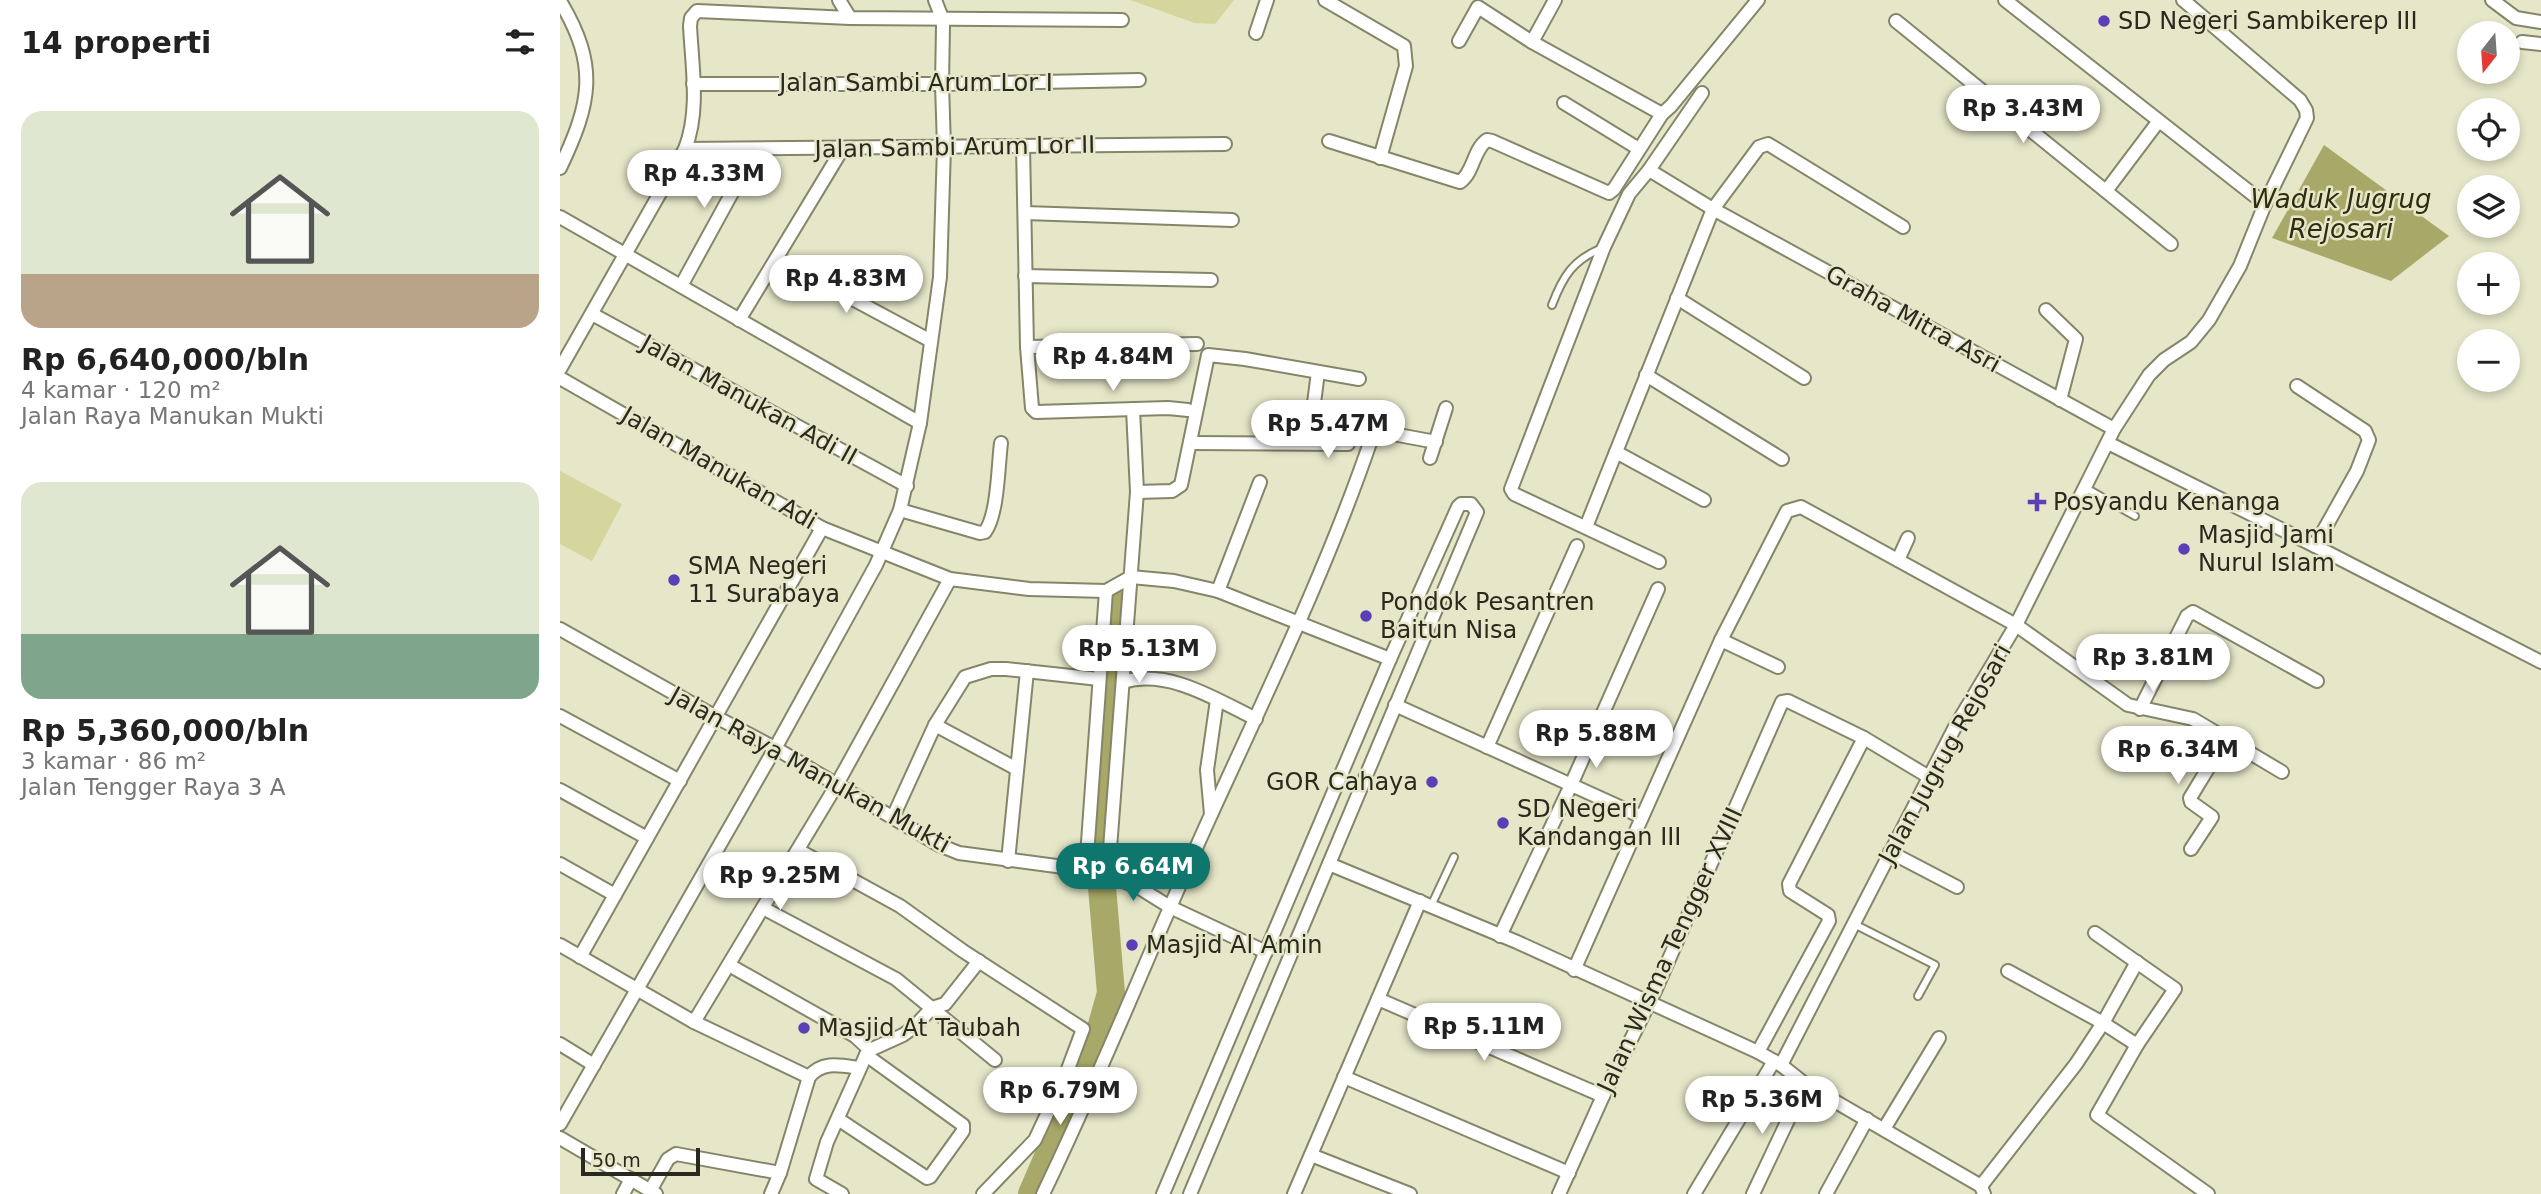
<!DOCTYPE html>
<html lang="id">
<head>
<meta charset="utf-8">
<style>
  body { margin:0; font-family:"DejaVu Sans",sans-serif; background:#f6f6f6; color:#222; height:100vh; display:flex; flex-direction:column; font-size:26px; white-space:nowrap }
  * { box-sizing:border-box; margin:0 }
  p { font-size:23px; color:#767676 }
  .icon { flex:none; width:38px; height:38px; fill:none; stroke:currentColor; stroke-width:2; stroke-linecap:round; stroke-linejoin:round }
  .map { position:relative; flex:1; overflow:hidden }
  .side { display:flex; flex-direction:column; background:#fff; width:560px }
  .side>* { flex:none }
  .needle { width:46px; rotate:197deg }
  .fabs { position:absolute; left:1897px; top:21px; display:grid; gap:14px }
  .fabs a { display:grid; place-items:center; width:63px; height:63px; border-radius:50%; background:#fff; box-shadow:0 4px 10px #0003; font-size:35px }
  .scale { position:absolute; left:21px; bottom:18px; width:119px; box-sizing:border-box; padding-left:7px; border:4px solid #29291e; border-top:0; font-size:19px; line-height:24px; white-space:nowrap; color:#29291e; -webkit-text-stroke:5px #e6e6c9; paint-order:stroke }
  .price { position:absolute; translate:-50% -60px; padding:0 16px; border-radius:24px; background:#fff; color:#222; font-size:23px; line-height:46px; filter:drop-shadow(0 2px 4px #0008) }
  .price::after { content:''; position:absolute; left:50%; top:42px; width:21px; height:16px; margin-left:-10px; background:inherit; clip-path:polygon(0 0,100% 0,50% 100%) }
  .price.on { background:#0f766e; color:#fff }
  ul { padding:0; list-style:none }
  li { display:grid; align-content:center; gap:14px; height:371px; padding:0 21px }
  li span { display:grid; place-items:center; height:217px; border-radius:21px; color:#555 }
  li>.icon { margin-inline-start:auto }
  span .icon { width:126px; height:126px; fill:#fffc; stroke-width:1 }
  li b { font-size:30px }
  h2 { display:flex; justify-content:space-between; align-items:center; height:84px; padding:0 21px; font-size:30px }
  main { display:flex; flex:1; min-height:0 }
  .map>svg:first-child { display:block }
  .green { fill:#d5d59e }
  .water { fill:#a8a868 }
  .lines { fill:none; stroke-linecap:round; stroke-linejoin:round }
  .river { stroke:#a8a868; stroke-width:28 }
  .service-casing { stroke:#85856a; stroke-width:10 }
  .minor-casing { stroke:#85856a; stroke-width:16 }
  .service { stroke:#fff; stroke-width:6 }
  .minor { stroke:#fff; stroke-width:12 }
  .poi-dot { fill:#5b3fb7; stroke:#e6e6c9; stroke-width:2.5 }
  .labels { text-anchor:middle; dominant-baseline:central; stroke-width:5; stroke-linejoin:round; paint-order:stroke }
  .poi-label { font-size:24px; fill:#29291e; stroke:#e6e6c9; text-anchor:start }
  .street-label { font-size:24px; fill:#29291e; stroke:#e6e6c9 }
  .water-label { font-size:26px; font-style:italic; fill:#2e2d10; stroke:#e6e6c9 }
</style>
</head>
<body>
<main>
<section class="side">
<h2>14 properti<svg class="icon" aria-label="filters" viewBox="0 0 24 24"><path d="M4 7h16M4 17h16"/><circle cx="9" cy="7" r="2"/><circle cx="15" cy="17" r="2"/></svg></h2>
<ul>
<li><span style="background:linear-gradient(#dfe7d0 75%,#b9a48a 0)"><svg class="icon" aria-label="home" viewBox="0 0 24 24"><path d="M3 11l9-7 9 7M6 9v11h12V9"/></svg></span><div><b>Rp 6,640,000/bln</b><p>4 kamar · 120 m²</p><p>Jalan Raya Manukan Mukti</p></div></li>
<li><span style="background:linear-gradient(#dfe7d0 70%,#7fa58c 0)"><svg class="icon" aria-label="home" viewBox="0 0 24 24"><path d="M3 11l9-7 9 7M6 9v11h12V9"/></svg></span><div><b>Rp 5,360,000/bln</b><p>3 kamar · 86 m²</p><p>Jalan Tengger Raya 3 A</p></div></li>
</ul>
</section>
<div class="map">
<svg width="1981" height="1194" viewBox="0 0 1981 1194">
  <rect width="100%" height="100%" fill="#e6e6c9"/>
  <!-- green -->
  <g class="green">
    <polygon points="570,0 674,0 655,24 635,23"/>
    <polygon points="0,471 62,504 32,561 0,544"/>
  </g>
  <!-- water -->
  <polygon class="water" points="1764,145 1889,236 1831,281 1712,238"/>
  <g class="lines">
    <!-- river -->
    <polyline class="river" points="472,1194 536,1046 551,993 538,840 545,794 552,694 549,663 550,632 555,599"/>
    <defs>
      <g id="service">
        <path d="M992,305C1003,276 1013,260 1042,248"/>
        <polyline points="1526,488 1575,516"/>
        <polyline points="871,906 894,857"/>
        <polyline points="1294,924 1375,965 1358,996"/>
      </g>
      <g id="minor">
        <polyline points="279,0 290,18"/>
        <polyline points="765,0 844,46 846,66 820,158"/>
        <polyline points="1445,0 1705,204"/>
        <polyline points="1932,0 1956,18 1981,22"/>
        <path d="M0,1C39,66 31,103 0,168"/>
        <polyline points="1336,21 1611,244"/>
        <polyline points="696,33 707,0"/>
        <polyline points="899,41 918,7 972,42 1102,114"/>
        <polyline points="972,42 995,0"/>
        <polyline points="1962,42 1981,44"/>
        <polyline points="133,84 382,84 579,80"/>
        <polyline points="1004,103 1079,149"/>
        <path d="M769,141L900,182C914,172 913,150 927,140L932,141L1049,193L1054,189L1102,114L1111,106L1198,0"/>
        <polyline points="463,146 467,347 472,408 476,412 608,408 628,410"/>
        <polyline points="125,149 665,144"/>
        <polyline points="1089,170 1153,209 1554,429"/>
        <polyline points="1546,191 1598,122"/>
        <polyline points="465,213 672,220"/>
        <polyline points="0,217 360,423"/>
        <polyline points="218,259 371,341"/>
        <polyline points="465,276 651,280"/>
        <polyline points="121,286 196,149"/>
        <polyline points="1117,298 1244,378"/>
        <polyline points="1486,310 1516,339 1500,400"/>
        <polyline points="32,314 347,486"/>
        <polyline points="179,320 283,148"/>
        <polyline points="467,347 637,344"/>
        <path d="M0,369L125,149C140,111 132,66 130,26L131,18L137,11L290,18L562,20"/>
        <polyline points="1086,375 1222,459"/>
        <polyline points="0,378 262,528 390,579 469,589 546,591"/>
        <polyline points="1737,386 1805,431 1809,440 1797,471 1755,546"/>
        <polyline points="749,442 758,372"/>
        <polyline points="631,443 788,444"/>
        <polyline points="1548,443 1755,546 1981,662"/>
        <polyline points="1056,452 1144,500"/>
        <polyline points="870,458 886,408"/>
        <polyline points="577,492 612,491 621,485 648,355 685,359 799,379"/>
        <path d="M340,510L420,533L425,532C438,514 438,467 441,443"/>
        <polyline points="1026,527 1153,209 1199,147 1208,144 1343,227"/>
        <polyline points="1338,560 1348,538"/>
        <polyline points="1099,562 954,494 951,489 1044,247 1069,194 1089,170 1142,93"/>
        <polyline points="546,591 571,577 614,581 658,591 830,659"/>
        <polyline points="658,591 700,482"/>
        <polyline points="0,629 156,717 215,748 379,845 399,853 526,870 548,875 578,887 610,907 706,952"/>
        <polyline points="1161,640 1218,667"/>
        <path d="M563,682C608,668 657,700 696,719"/>
        <polyline points="835,705 1082,817"/>
        <polyline points="1580,709 1627,616 1633,612 1757,681"/>
        <polyline points="0,716 120,781"/>
        <polyline points="375,725 457,769"/>
        <polyline points="927,747 1017,546"/>
        <polyline points="0,790 87,838"/>
        <polyline points="651,814 647,770 657,700"/>
        <polyline points="333,817 375,725 405,677 431,669 446,669 539,679"/>
        <polyline points="1631,849 1652,817 1631,802 1630,798 1667,737"/>
        <polyline points="238,850 340,906 403,951 523,1029 508,1069 475,1140 423,1194"/>
        <polyline points="1330,852 1397,887"/>
        <polyline points="448,861 467,671"/>
        <polyline points="0,864 55,895"/>
        <polyline points="769,864 957,942 1198,1052 1221,1065 1245,1084 1421,1186 1424,1194"/>
        <polyline points="526,870 546,591"/>
        <polyline points="548,875 577,492 573,409"/>
        <polyline points="203,908 336,979 435,1060"/>
        <polyline points="1535,933 1615,989 1577,1045 1537,1115 1648,1194"/>
        <polyline points="940,936 1011,785 1098,589"/>
        <polyline points="0,945 134,1022 249,1077"/>
        <polyline points="20,957 262,528"/>
        <polyline points="169,965 295,1036 310,1050"/>
        <polyline points="1014,970 1161,640 1227,511 1241,507 1456,625 1568,705 1633,719 1722,772"/>
        <polyline points="1448,971 1543,1023 1577,1045"/>
        <polyline points="818,999 1043,1096"/>
        <polyline points="134,1022 276,786 390,579"/>
        <polyline points="0,1044 34,1065"/>
        <polyline points="1198,1052 1269,921 1268,915 1230,891 1229,884 1304,738"/>
        <polyline points="1221,1065 1395,727 1456,625 1554,429 1589,375 1604,360 1631,342 1649,320 1680,266 1705,204 1747,118 1746,110 1740,100 1623,0"/>
        <polyline points="784,1077 1009,1173"/>
        <polyline points="278,1119 367,1178 370,1177 403,1131 403,1125 306,1055"/>
        <polyline points="0,1124 218,743 316,565 340,510 360,423 380,277 384,147 382,84 383,26 382,18 375,0"/>
        <polyline points="1324,1129 1379,1038"/>
        <polyline points="0,1138 96,1194"/>
        <polyline points="751,1155 850,1194"/>
        <polyline points="1421,1186 1516,1064 1543,1023 1577,962"/>
        <polyline points="90,1191 108,1159 116,1154 220,1173"/>
        <polyline points="63,1194 71,1179"/>
        <path d="M211,1194L220,1173L249,1077C262,1061 279,1065 299,1068"/>
        <polyline points="282,1194 256,1179 267,1142 306,1055 310,1050 343,1035 354,1027 372,1008 385,1004 419,961"/>
        <path d="M483,1194C543,1070 593,942 650,817C707,692 768,567 812,437L822,432L876,442"/>
        <polyline points="603,1194 830,659 898,507 901,504 911,504 917,512 630,1194"/>
        <polyline points="734,1194 860,901"/>
        <polyline points="999,1194 1043,1096 1095,991 1222,702 1228,701 1304,738 1369,777"/>
        <polyline points="1134,1194 1214,1061"/>
        <polyline points="1193,1194 1245,1084"/>
        <polyline points="1266,1194 1307,1119"/>
      </g>
    </defs>
    <!-- service casing -->
    <use href="#service" class="service-casing"/>
    <!-- minor casing -->
    <use href="#minor" class="minor-casing"/>
    <!-- service -->
    <use href="#service" class="service"/>
    <!-- minor -->
    <use href="#minor" class="minor"/>
  </g>
  <!-- markers -->
  <g class="poi-dot">
    <circle cx="1544" cy="21" r="7"/>
    <path d="M1473.5 491.5h7v7h7v7h-7v7h-7v-7h-7v-7h7z"/>
    <circle cx="1624" cy="549" r="7"/>
    <circle cx="114" cy="580" r="7"/>
    <circle cx="806" cy="616" r="7"/>
    <circle cx="872" cy="782" r="7"/>
    <circle cx="943" cy="823" r="7"/>
    <circle cx="572" cy="945" r="7"/>
    <circle cx="244" cy="1028" r="7"/>
  </g>
  <g class="labels">
    <!-- poi labels -->
    <g class="poi-label">
      <text x="1558" y="21">SD Negeri Sambikerep III</text>
      <text x="1493" y="502">Posyandu Kenanga</text>
      <text x="1638" y="535">Masjid Jami<tspan x="1638" dy="28">Nurul Islam</tspan></text>
      <text x="128" y="566">SMA Negeri<tspan x="128" dy="28">11 Surabaya</tspan></text>
      <text x="820" y="602">Pondok Pesantren<tspan x="820" dy="28">Baitun Nisa</tspan></text>
      <text x="858" y="782" text-anchor="end">GOR Cahaya</text>
      <text x="957" y="809">SD Negeri<tspan x="957" dy="28">Kandangan III</tspan></text>
      <text x="586" y="945">Masjid Al Amin</text>
      <text x="258" y="1028">Masjid At Taubah</text>
    </g>
    <!-- street labels -->
    <g class="street-label">
      <text x="356" y="83">Jalan Sambi Arum Lor I</text>
      <text transform="translate(395 147) rotate(-1)">Jalan Sambi Arum Lor II</text>
      <text transform="translate(1353 319) rotate(29)">Graha Mitra Asri</text>
      <text transform="translate(189 400) rotate(29)">Jalan Manukan Adi II</text>
      <text transform="translate(159 468) rotate(30)">Jalan Manukan Adi</text>
      <text transform="translate(1385 754) rotate(-61)">Jalan Jugrug Rejosari</text>
      <text transform="translate(250 770) rotate(29)">Jalan Raya Manukan Mukti</text>
      <text transform="translate(1110 950) rotate(-65)">Jalan Wisma Tengger XVIII</text>
    </g>
    <!-- water labels -->
    <g class="water-label">
      <text x="1781" y="199">Waduk Jugrug<tspan x="1781" dy="30">Rejosari</tspan></text>
    </g>
  </g>
</svg>
<div class="fabs">
<a><svg class="needle" viewBox="-14 -14 28 28"><path d="M0-13l5 13h-10z" fill="#e53935"/><path d="M0 13l5-13h-10z" fill="#767676"/></svg></a>
<a><svg class="icon" aria-label="locate" viewBox="0 0 24 24"><circle cx="12" cy="12" r="6"/><path d="M12 2v4M12 18v4M2 12h4M18 12h4"/></svg></a>
<a><svg class="icon" aria-label="layers" viewBox="0 0 24 24"><path d="M12 4l9 5-9 5-9-5zM3 14l9 5 9-5"/></svg></a>
<a>+</a>
<a>−</a>
</div>
<div class="scale">50 m</div>
<b class="price" style="left:1463px;top:145px">Rp 3.43M</b>
<b class="price" style="left:144px;top:210px">Rp 4.33M</b>
<b class="price" style="left:286px;top:315px">Rp 4.83M</b>
<b class="price" style="left:553px;top:393px">Rp 4.84M</b>
<b class="price" style="left:768px;top:460px">Rp 5.47M</b>
<b class="price" style="left:579px;top:685px">Rp 5.13M</b>
<b class="price" style="left:1593px;top:694px">Rp 3.81M</b>
<b class="price" style="left:1036px;top:770px">Rp 5.88M</b>
<b class="price" style="left:1618px;top:786px">Rp 6.34M</b>
<b class="price on" style="left:573px;top:903px">Rp 6.64M</b>
<b class="price" style="left:220px;top:912px">Rp 9.25M</b>
<b class="price" style="left:924px;top:1063px">Rp 5.11M</b>
<b class="price" style="left:500px;top:1127px">Rp 6.79M</b>
<b class="price" style="left:1202px;top:1136px">Rp 5.36M</b>
</div>
</main>
</body>
</html>
